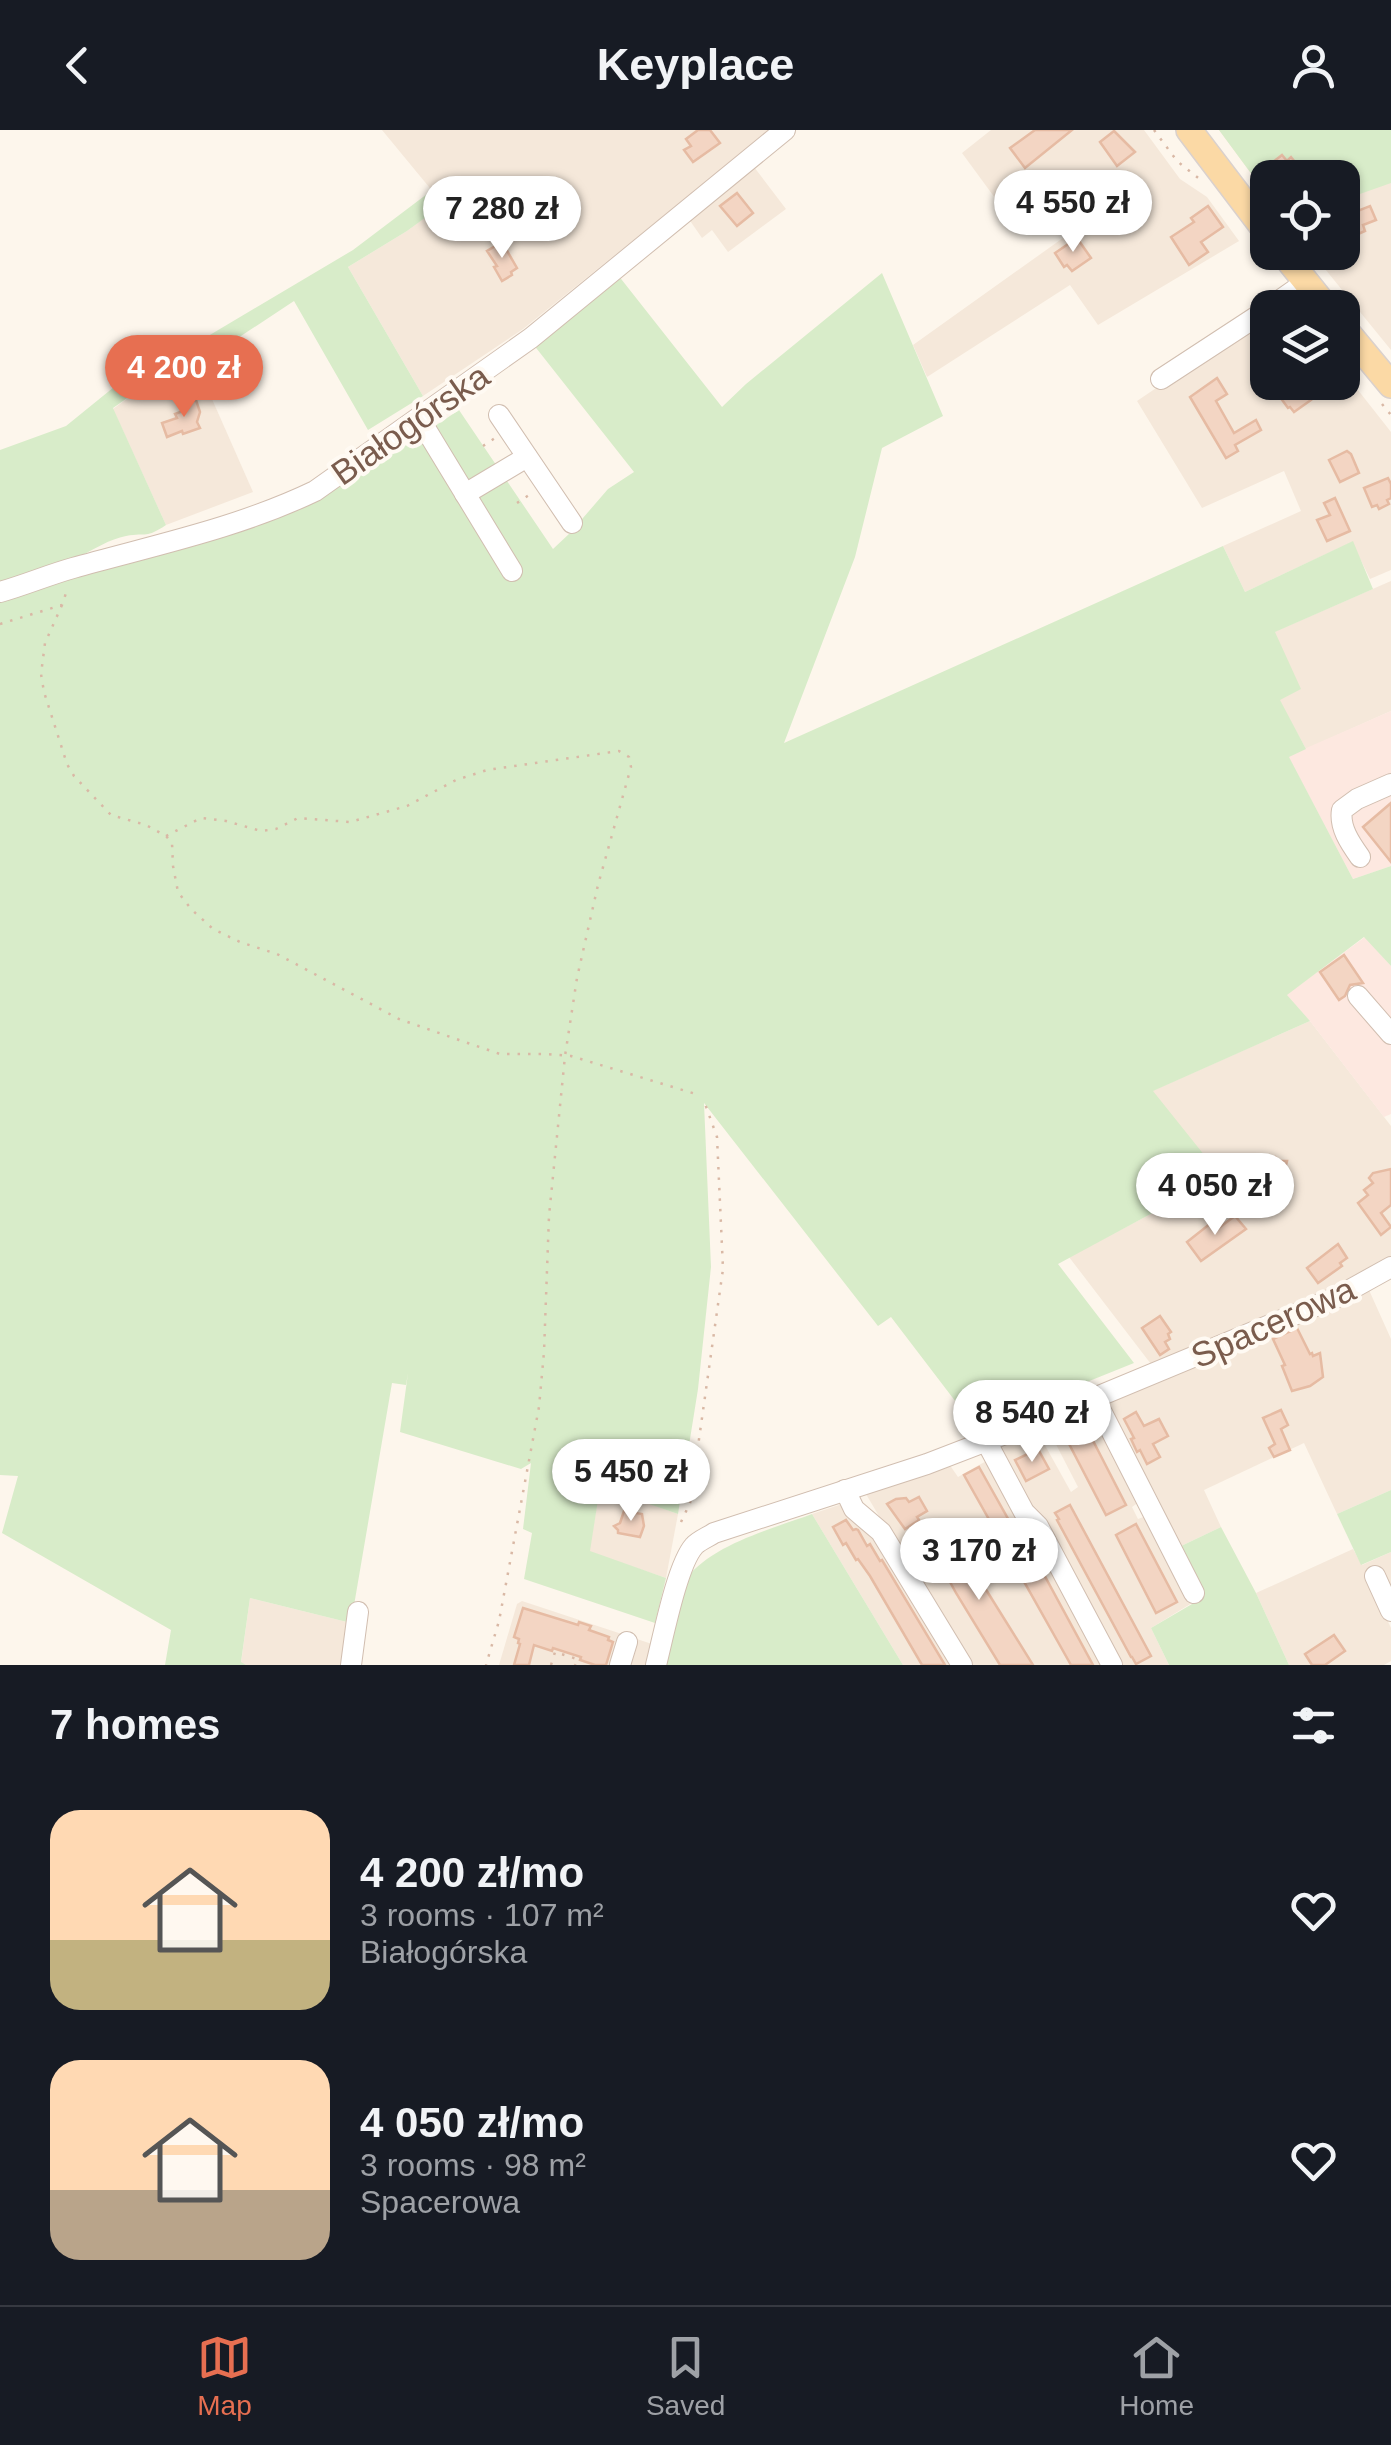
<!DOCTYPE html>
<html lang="en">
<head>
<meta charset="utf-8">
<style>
  body { margin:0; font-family:Arial,sans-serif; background:#20242c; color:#f1f3f6; height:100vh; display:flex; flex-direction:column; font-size:38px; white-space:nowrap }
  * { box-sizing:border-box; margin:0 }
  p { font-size:32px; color:#9ea1a6 }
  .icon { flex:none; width:55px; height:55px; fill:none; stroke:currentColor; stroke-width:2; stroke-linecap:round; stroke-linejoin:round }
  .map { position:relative; height:1535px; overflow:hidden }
  .sheet { display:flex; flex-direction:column; background:#171b24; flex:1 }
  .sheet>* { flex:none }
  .tools { position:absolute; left:1250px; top:30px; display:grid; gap:20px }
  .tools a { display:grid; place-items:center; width:110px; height:110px; border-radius:20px; background:#171b24; box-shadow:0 2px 8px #0004; font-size:50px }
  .price { position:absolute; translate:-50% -85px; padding:0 22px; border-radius:35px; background:#fff; color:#222; font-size:32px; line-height:65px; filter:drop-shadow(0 2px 5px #0008) }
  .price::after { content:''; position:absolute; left:50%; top:60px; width:30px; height:22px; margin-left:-15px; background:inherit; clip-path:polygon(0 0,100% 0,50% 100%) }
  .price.on { background:#e76f51; color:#fff }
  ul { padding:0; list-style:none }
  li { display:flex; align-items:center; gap:30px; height:250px; padding:0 50px }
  li span { display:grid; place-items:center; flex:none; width:280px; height:200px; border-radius:30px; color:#555 }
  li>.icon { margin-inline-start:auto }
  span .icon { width:120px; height:120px; fill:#fffc; stroke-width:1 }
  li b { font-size:42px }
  h2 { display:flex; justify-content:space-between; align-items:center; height:120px; padding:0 50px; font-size:42px }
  header { display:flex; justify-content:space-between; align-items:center; height:130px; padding:0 50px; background:#171b24; font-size:45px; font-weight:800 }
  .menu { display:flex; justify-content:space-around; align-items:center; height:140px; border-top:2px solid #363941; background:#171b24; font-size:28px; color:#9ea1a6 }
  .menu a { display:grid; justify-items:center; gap:5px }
  .menu .on { color:#e76f51 }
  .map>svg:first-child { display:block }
  .residential { fill:#f5e8da }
  .commercial { fill:#fde8e0 }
  .green { fill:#d8ecc9 }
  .building { fill:#f3d5c3; stroke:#e6bba3; stroke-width:2.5 }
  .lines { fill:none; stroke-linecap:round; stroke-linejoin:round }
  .minor-casing { stroke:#d1beb0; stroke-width:22 }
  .major-casing { stroke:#dad1cd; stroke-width:28 }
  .path { stroke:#d9b8a5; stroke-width:2.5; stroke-dasharray:2.5 8; stroke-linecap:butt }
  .minor { stroke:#fff; stroke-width:20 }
  .major { stroke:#fbd9a5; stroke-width:25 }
  .labels { text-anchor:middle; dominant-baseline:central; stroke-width:8; stroke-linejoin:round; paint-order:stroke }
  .street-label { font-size:35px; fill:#7a5c4d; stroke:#fffaf3 }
</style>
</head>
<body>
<header><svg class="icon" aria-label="back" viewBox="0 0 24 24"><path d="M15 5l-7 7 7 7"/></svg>Keyplace<svg class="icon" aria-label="person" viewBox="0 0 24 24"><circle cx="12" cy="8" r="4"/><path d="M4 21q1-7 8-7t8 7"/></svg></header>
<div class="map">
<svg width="1391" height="1535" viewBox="0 0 1391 1535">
  <rect width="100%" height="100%" fill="#fdf6ec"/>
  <!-- residential -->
  <g class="residential">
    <polygon points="382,0 776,0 693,62 523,199 423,266 348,137 407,101 443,74"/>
    <polygon points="991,0 1144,0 1180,49 1207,67 1239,111 1098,195 1070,155 927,247 913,215 1070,103 1026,45 995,68 962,23"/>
    <polygon points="1219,0 1391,0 1391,220 1312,123 1342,122 1342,48 1268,48 1267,65"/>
    <polygon points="751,33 786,79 728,122 712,100 702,108 686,85"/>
    <polygon points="1267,183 1268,252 1342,252 1343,241 1391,302 1391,440 1370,449 1352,412 1245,462 1223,416 1301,381 1284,341 1202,378 1137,271"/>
    <polygon points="197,235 253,362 166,395 113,279 143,257"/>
    <polygon points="1391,451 1391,581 1306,619 1279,570 1274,502"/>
    <polygon points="1310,891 1391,996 1391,1130 1333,1161 1154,1238 1069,1127 1221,1047 1152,961"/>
    <polygon points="1369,1160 1391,1209 1391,1360 1337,1384 1304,1313 1204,1360 1221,1397 1177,1418 1104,1275"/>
    <polygon points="1079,1281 1083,1288 1092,1284 1139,1372 1132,1377 1138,1389 1146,1386 1192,1473 1151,1498 1169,1535 1120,1535 1038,1381 1033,1383 996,1313 1036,1299 1071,1362 1078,1357 1046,1295"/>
    <polygon points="988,1330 1034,1401 1105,1535 967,1535 863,1359 947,1331 958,1347"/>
    <polygon points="600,1356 678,1384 666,1448 589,1422"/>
    <polygon points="845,1373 872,1402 955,1535 903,1535 812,1384"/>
    <polygon points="1353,1419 1362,1435 1391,1422 1391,1473 1373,1460 1391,1498 1391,1531 1384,1535 1289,1535 1256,1463"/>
    <polygon points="250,1468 351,1493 344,1535 246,1535 241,1533"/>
    <polygon points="522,1471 658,1516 652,1535 499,1535 517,1474"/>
  </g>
  <!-- commercial -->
  <g class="commercial">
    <polygon points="1391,581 1391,736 1353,749 1288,626"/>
    <polygon points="1365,807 1391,836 1391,984 1384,987 1310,891 1286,865"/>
  </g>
  <!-- green -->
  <g class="green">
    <polygon points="1219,0 1391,0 1391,53 1343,70 1342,48 1268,48 1267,65"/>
    <path d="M431,61L444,74L407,101L348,137L423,266L368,300L294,171L197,235L143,257L113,278L166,395C145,409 148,402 126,406C110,409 94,419 79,427L285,383L355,349L459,280L553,419L570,403L608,359L634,342L533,214L618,145L722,277L746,254L882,143L943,286L882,318L855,427L784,613L1223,416L1245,462L1353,411L1373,459L1275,502L1301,559L1280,570L1306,619L1289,627L1353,749L1391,736V836L1364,807L1287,865L1310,891L1153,961L1221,1046L1058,1134L1134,1233L975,1297L891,1187L878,1196L704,973L711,1137L698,1259L678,1384L600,1357L590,1421L666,1448L655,1493L524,1449L532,1403L523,1399L531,1333L521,1339L400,1302L408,1243L406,1255L392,1253L351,1493L250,1468L241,1532L246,1535H165L171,1500L2,1403L18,1346L0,1345V320L66,296L119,253L144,237L193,215L353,120Z"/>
    <polygon points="1391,1360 1391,1422 1361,1435 1337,1384"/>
    <path d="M812,1384L903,1535H660C666,1514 673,1470 683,1453C708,1415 772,1399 812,1384Z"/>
    <polygon points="1221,1397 1256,1463 1289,1535 1169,1535 1151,1498 1204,1467 1177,1418"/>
  </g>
  <!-- building -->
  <g class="building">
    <polygon points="698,0 710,0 720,13 693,32 684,20 691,16 686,9"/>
    <polygon points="1035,0 1072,0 1025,38 1010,18"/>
    <polygon points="1114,1 1135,22 1117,36 1100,12"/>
    <polygon points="1282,25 1287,31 1291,27 1299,37 1295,40 1301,48 1271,48 1264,39"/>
    <polygon points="482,63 497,85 475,100 460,77"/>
    <polygon points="737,63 753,83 737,96 720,76"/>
    <polygon points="1208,76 1223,97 1201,112 1208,122 1189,135 1171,107 1194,92 1191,88"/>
    <polygon points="1370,76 1376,90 1363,95 1365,101 1342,111 1342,87"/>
    <polygon points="1077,108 1091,128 1072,141 1067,135 1064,137 1055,123"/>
    <polygon points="502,112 517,138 511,142 512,145 502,151 494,137 497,136 487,121"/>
    <polygon points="1217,248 1227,264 1216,271 1234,303 1256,290 1261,300 1235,315 1238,321 1226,328 1190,267"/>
    <polygon points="1293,252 1299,252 1311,270 1294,282 1290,277 1288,278 1277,263"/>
    <polygon points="196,270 200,282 197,292 200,298 183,304 182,301 167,307 162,293 177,288 175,284 183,281 181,276"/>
    <polygon points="1347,321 1351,324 1359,343 1340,352 1329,330"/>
    <polygon points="1388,348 1391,354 1391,368 1387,370 1389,374 1379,379 1377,375 1372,377 1364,358"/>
    <polygon points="1335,368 1350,401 1327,411 1317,390 1330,385 1324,373"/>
    <polygon points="1391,673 1391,732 1363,697"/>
    <polygon points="1344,825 1363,853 1350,855 1345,866 1339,870 1320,842"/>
    <polygon points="1275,1027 1279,1031 1287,1031 1285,1039 1289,1043 1275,1058 1274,1057 1267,1062 1265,1060 1252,1072 1241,1058 1261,1042 1257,1037"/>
    <polygon points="1391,1039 1391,1075 1381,1083 1391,1097 1381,1105 1358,1073 1368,1065 1364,1060 1373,1053 1369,1048 1373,1043"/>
    <polygon points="1235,1086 1246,1099 1201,1131 1187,1112 1211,1093 1216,1100"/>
    <polygon points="1338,1114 1347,1128 1340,1133 1342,1136 1318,1153 1307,1138"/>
    <polygon points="1160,1186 1171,1202 1168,1204 1170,1209 1165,1212 1169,1219 1160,1225 1142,1198"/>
    <polygon points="1297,1198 1310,1224 1312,1223 1313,1226 1320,1223 1323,1247 1310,1256 1292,1261 1282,1236 1285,1235 1273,1209"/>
    <polygon points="1281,1280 1288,1295 1281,1299 1290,1320 1274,1327 1269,1318 1275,1314 1263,1288"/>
    <polygon points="1136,1282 1144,1296 1159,1289 1168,1306 1153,1314 1160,1327 1147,1334 1140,1320 1137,1322 1131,1309 1134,1308 1124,1289"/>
    <polygon points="1086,1297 1126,1375 1106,1385 1066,1308"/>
    <polygon points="1038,1319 1049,1339 1026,1351 1015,1330"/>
    <polygon points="979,1337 1025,1419 1029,1417 1093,1535 1071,1535 964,1345"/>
    <polygon points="919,1367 927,1381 917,1387 919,1390 905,1399 887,1374 896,1369 906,1368 909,1372"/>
    <polygon points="1070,1375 1151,1526 1136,1534 1132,1527 1131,1527 1057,1390 1059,1389 1055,1383"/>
    <polygon points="624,1381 642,1384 644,1396 640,1407 618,1403 618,1400 614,1396 620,1393"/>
    <polygon points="846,1390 853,1400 856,1399 858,1400 867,1416 870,1414 880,1431 882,1430 945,1535 922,1535 870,1446 858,1429 856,1430 846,1413 843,1415 833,1397"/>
    <polygon points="1136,1394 1177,1472 1156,1483 1116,1405"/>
    <polygon points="955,1404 980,1450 1033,1535 1000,1535 956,1463 931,1417"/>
    <polygon points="523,1478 578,1495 579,1492 591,1496 589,1500 609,1507 608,1510 613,1512 606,1535 595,1535 580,1530 581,1527 553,1518 552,1521 534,1515 529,1535 514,1535 520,1514 518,1513 519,1509 514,1507"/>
    <polygon points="1334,1505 1345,1521 1325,1535 1312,1535 1305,1524"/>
  </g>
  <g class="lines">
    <defs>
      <g id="minor">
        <polyline points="1269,178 1306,152"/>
        <polyline points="1161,249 1268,179"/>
        <polyline points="499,285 572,393"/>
        <polyline points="419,288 512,441"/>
        <polyline points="465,364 527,327"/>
        <path d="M0,462C25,455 48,445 73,438C155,415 238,398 315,361L531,208L785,0"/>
        <path d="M1360,727C1350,713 1339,697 1342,680L1357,669L1391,654"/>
        <polyline points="1358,866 1391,904"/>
        <polyline points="1095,1269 1194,1463"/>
        <polyline points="986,1311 1024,1382 1038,1396 1112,1535"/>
        <polyline points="845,1360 854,1379 881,1402 962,1535"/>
        <polyline points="1375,1446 1391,1481"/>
        <polyline points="351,1535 358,1482"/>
        <polyline points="620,1535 627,1512"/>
        <path d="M656,1535C663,1508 677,1435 694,1416C698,1411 708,1407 714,1403L927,1334L1039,1291L1337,1167L1391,1137"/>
      </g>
      <g id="major">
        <polyline points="1189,0 1268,104"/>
        <polyline points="1282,122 1327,178"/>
        <polyline points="1342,196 1391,255"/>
      </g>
    </defs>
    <!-- minor casing -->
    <use href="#minor" class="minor-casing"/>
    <!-- major casing -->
    <use href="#major" class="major-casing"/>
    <!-- path -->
    <g class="path">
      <polyline points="1154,0 1177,31 1202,51"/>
      <polyline points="1382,274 1391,285"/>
      <polyline points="483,316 495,308"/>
      <polyline points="517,373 532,363"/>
      <polyline points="62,475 45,513 41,544 44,562 67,634 74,646 111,685 146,695 166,706 172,713 173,736 178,762 191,779 213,799 240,812 277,824 399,889 459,910 500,924 546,924 571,926 699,965"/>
      <polyline points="0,494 62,475 67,460"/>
      <polyline points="166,706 201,688 226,691 261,701 276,699 298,688 350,692 407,676 456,650 487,640 619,621 629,627 631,637 598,755 577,848 565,926 549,1086 544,1222 539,1277 499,1491 486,1535"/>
      <polyline points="681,1392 690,1373 723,1139 717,1007 704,971"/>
      <polyline points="551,1535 555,1522 577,1529 575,1535"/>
    </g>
    <!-- minor -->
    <use href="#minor" class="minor"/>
    <!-- major -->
    <use href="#major" class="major"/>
  </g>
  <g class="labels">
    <!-- street labels -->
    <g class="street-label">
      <text transform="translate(410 294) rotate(-35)">Białogórska</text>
      <text transform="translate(1273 1192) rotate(-24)">Spacerowa</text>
    </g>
  </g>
</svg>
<div class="tools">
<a><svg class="icon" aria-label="locate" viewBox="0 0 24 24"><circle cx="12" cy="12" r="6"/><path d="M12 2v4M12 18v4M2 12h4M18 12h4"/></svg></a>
<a><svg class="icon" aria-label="layers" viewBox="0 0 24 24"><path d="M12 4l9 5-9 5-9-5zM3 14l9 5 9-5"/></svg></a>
</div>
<b class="price" style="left:1073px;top:125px">4 550 zł</b>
<b class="price" style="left:502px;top:131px">7 280 zł</b>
<b class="price on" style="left:184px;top:290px">4 200 zł</b>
<b class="price" style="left:1215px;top:1108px">4 050 zł</b>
<b class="price" style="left:1032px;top:1335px">8 540 zł</b>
<b class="price" style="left:631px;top:1394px">5 450 zł</b>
<b class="price" style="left:979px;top:1473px">3 170 zł</b>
</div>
<section class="sheet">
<h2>7 homes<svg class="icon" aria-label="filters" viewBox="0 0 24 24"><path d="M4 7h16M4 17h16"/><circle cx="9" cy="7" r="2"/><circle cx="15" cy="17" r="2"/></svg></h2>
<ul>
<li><span style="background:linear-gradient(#ffd9b3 65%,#c2b280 0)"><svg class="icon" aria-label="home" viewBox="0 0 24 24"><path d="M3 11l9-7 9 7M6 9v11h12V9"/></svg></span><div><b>4 200 zł/mo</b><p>3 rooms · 107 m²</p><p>Białogórska</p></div><svg class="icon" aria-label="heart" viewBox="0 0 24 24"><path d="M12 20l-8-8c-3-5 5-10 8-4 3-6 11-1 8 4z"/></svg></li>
<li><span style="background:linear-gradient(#ffd9b3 65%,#b9a48a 0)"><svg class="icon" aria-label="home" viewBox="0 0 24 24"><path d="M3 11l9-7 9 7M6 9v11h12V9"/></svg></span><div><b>4 050 zł/mo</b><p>3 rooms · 98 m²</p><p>Spacerowa</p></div><svg class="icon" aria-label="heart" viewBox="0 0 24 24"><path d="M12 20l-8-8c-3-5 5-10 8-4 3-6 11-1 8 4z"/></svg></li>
</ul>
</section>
<nav class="menu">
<a class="on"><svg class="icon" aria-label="map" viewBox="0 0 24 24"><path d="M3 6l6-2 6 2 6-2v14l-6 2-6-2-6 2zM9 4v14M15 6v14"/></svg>Map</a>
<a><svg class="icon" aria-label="saved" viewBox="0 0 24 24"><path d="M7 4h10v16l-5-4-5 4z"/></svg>Saved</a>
<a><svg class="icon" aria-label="home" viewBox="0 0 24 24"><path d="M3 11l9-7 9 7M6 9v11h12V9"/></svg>Home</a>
</nav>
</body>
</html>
